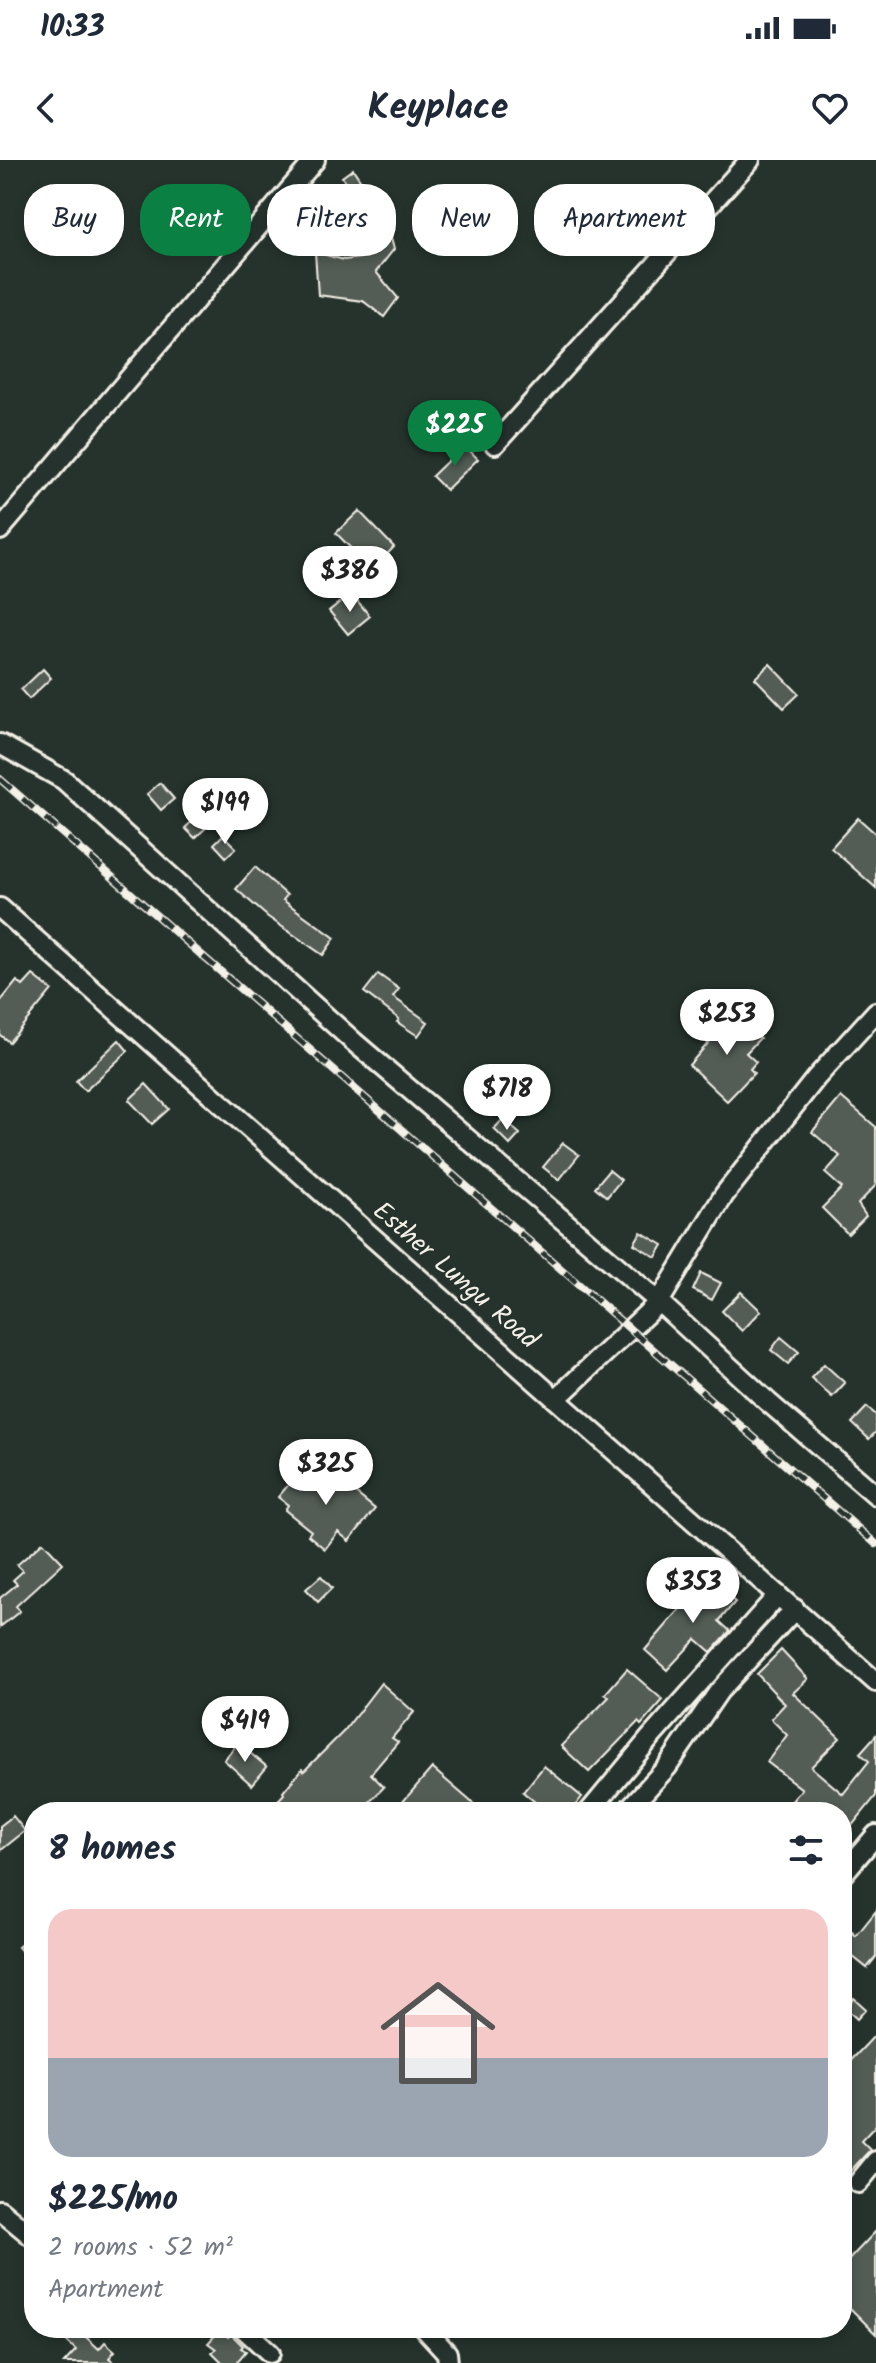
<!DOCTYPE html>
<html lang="en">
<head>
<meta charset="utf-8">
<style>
  body { margin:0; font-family:Kalam,sans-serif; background:#f2f2f3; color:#1f2937; height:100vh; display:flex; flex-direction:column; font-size:30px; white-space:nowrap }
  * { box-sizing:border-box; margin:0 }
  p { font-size:26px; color:#747a83 }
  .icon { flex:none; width:44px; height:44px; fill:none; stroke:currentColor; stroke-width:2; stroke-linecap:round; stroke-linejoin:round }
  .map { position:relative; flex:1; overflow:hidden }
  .side { position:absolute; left:24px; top:1642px; width:828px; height:536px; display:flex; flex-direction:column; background:#fff; border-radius:32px; box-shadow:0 4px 12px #0003 }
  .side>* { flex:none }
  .top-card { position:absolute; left:24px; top:24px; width:828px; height:72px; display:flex; gap:16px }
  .price { position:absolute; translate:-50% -68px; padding:0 18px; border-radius:28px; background:#fff; color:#222; font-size:26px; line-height:52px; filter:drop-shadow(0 2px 4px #0008) }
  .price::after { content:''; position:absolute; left:50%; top:48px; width:24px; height:18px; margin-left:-12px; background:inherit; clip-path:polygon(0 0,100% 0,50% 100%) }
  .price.on { background:#0b8043; color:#fff }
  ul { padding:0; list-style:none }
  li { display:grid; align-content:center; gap:16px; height:424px; padding:0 24px }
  li span { display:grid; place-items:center; height:248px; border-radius:24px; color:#555 }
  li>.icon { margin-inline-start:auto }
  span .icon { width:144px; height:144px; fill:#fffc; stroke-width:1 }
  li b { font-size:34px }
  h2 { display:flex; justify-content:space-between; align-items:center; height:96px; padding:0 24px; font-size:34px }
  .chip { padding:0 28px; border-radius:32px; background:#fff; box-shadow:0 4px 12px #0003; font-size:28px; line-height:72px }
  .chip.on { background:#0b8043; color:#fff }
  .status { display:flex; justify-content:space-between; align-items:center; height:56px; padding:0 40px; background:#fff; direction:ltr }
  .status svg { height:22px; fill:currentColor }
  header { display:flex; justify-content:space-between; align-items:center; height:104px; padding:0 24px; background:#fff; font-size:36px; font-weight:700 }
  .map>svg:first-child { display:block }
  .building { fill:#525c55; stroke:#f4f1e8; stroke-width:2 }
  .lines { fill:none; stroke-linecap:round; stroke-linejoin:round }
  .minor-casing { stroke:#f4f1e8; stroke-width:24 }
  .minor { stroke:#26332d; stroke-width:18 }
  .rail-casing { stroke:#f4f1e8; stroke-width:8 }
  .rail { stroke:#26332d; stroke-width:5; stroke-dasharray:15; stroke-linecap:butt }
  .labels { text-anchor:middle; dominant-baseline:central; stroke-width:6; stroke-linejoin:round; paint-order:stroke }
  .street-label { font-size:26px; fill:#f4f1e8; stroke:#26332d }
</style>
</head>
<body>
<div class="status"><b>10:33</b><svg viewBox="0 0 49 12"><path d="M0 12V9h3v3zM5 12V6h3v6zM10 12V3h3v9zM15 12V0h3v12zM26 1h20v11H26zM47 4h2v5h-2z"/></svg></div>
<header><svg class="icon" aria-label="back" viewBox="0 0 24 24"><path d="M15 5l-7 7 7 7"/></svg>Keyplace<svg class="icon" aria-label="heart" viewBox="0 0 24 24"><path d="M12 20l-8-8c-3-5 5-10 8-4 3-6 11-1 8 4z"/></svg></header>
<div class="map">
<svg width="876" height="2203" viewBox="0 0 876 2203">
  <rect width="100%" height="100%" fill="#26332d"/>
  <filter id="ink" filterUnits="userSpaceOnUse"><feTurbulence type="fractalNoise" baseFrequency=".0125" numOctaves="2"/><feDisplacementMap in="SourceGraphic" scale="16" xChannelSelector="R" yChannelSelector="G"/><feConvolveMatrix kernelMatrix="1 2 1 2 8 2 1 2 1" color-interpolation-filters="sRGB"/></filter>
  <g filter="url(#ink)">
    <!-- building -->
    <g class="building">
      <polygon points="353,9 361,21 350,29 342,17"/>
      <polygon points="377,67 390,75 394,89 376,112 398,138 384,157 363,141 318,135 315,92 344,100 360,98 371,83"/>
      <polygon points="464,285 478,299 446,330 432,316"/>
      <polygon points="359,351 394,387 372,410 336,373"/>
      <polygon points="351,433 370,456 348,474 329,451"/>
      <polygon points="770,504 799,534 784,548 755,518"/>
      <polygon points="43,509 51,518 29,539 21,530"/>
      <polygon points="160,623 174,639 161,650 147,634"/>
      <polygon points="201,653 210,664 195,678 185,668"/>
      <polygon points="858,658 876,674 876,728 831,688"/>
      <polygon points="223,675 236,688 226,697 214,684"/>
      <polygon points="255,707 287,735 283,740 335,778 323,795 268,757 236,729"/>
      <polygon points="378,814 399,829 393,837 428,862 418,876 397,862 399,859 364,832"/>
      <polygon points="33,815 52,830 9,882 0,875 0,842 17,821 23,826"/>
      <polygon points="736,855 760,878 746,893 756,902 750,909 754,913 727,941 689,905 711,880 706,875 723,856 730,862"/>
      <polygon points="119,880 128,891 85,931 76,921"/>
      <polygon points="146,924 169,949 152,964 129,940"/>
      <polygon points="841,937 876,967 876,1025 858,1044 866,1056 848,1074 822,1048 842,1028 825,1013 840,996 812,972"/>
      <polygon points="503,959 520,974 510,985 494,969"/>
      <polygon points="563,983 579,995 559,1020 543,1007"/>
      <polygon points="609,1010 621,1020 607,1037 595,1027"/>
      <polygon points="641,1072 663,1085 656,1097 634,1084"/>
      <polygon points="701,1113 721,1123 712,1140 693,1130"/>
      <polygon points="741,1132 761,1151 742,1171 722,1151"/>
      <polygon points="781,1177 799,1192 788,1204 771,1190"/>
      <polygon points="824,1204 845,1223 832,1237 811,1218"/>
      <polygon points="867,1247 876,1255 876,1272 869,1279 852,1263"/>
      <polygon points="326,1309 375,1349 349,1381 338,1372 325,1389 308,1375 311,1371 285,1350 288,1345 278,1337 300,1311 315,1323"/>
      <polygon points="43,1382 63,1403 16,1446 20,1451 0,1467 0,1438 17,1424 13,1420 23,1411 17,1405"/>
      <polygon points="321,1416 332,1428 318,1442 306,1429"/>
      <polygon points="707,1418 735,1442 719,1461 730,1471 711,1492 696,1479 667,1510 645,1490"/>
      <polygon points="781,1490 808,1519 793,1533 840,1578 811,1607 843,1634 869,1601 860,1593 876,1575 876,1636 842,1678 842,1652 802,1652 790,1643 802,1629 767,1602 787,1575 771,1559 785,1544 757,1514"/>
      <polygon points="627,1509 663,1540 641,1565 638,1562 589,1612 561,1586 609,1537 605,1534"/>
      <polygon points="381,1523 414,1552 392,1578 398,1582 371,1614 384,1627 360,1652 267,1652 284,1634 283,1632 302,1609 304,1611 344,1571"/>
      <polygon points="238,1583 267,1607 252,1625 224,1600"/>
      <polygon points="544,1606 582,1637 570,1652 547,1652 523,1632"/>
      <polygon points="432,1608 483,1652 394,1652"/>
      <polygon points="13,1656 25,1671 0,1691 0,1666"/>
      <polygon points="876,1751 876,1797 867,1808 842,1788 842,1785 852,1772 856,1776"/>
      <polygon points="34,1774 34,1806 18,1787"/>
      <polygon points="854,1838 866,1849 857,1859 845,1848"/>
      <polygon points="876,1874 876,1965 861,1981 870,1990 842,2020 842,1910"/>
      <polygon points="876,2071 876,2174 842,2140 842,2107"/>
      <polygon points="53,2168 76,2168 99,2189 105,2182 115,2191 109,2198 115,2203 64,2203 76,2190"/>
      <polygon points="220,2170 228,2177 231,2174 243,2186 241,2188 246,2191 236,2203 223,2203 212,2192 216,2189 208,2183"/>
    </g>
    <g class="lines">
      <defs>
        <g id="minor">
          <polyline points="495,284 750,0"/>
          <polyline points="0,370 315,0"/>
          <polyline points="0,584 64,620 354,882 659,1142 768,1242 876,1335"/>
          <polyline points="0,748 876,1522"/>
          <polyline points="556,1239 659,1142 724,1035 816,918 876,852"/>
          <polyline points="589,1652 651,1577 778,1435"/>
          <polyline points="626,1652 667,1607 719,1531 795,1449"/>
          <polyline points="842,1715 876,1675"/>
          <polyline points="858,2023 876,2001"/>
          <polyline points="0,2050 34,2078"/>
          <polyline points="243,2168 270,2193"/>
          <polyline points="424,2168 447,2193 448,2203"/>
        </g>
      </defs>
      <!-- minor casing -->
      <use href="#minor" class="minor-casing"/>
      <!-- minor -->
      <use href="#minor" class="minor"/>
      <defs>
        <polyline id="rail" points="0,619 876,1384"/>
      </defs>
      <!-- rail casing -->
      <use href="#rail" class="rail-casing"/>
      <!-- rail -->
      <use href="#rail" class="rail"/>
    </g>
  </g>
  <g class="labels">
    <!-- street labels -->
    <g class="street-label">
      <text transform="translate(455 1116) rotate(41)">Esther Lungu Road</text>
    </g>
  </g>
</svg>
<b class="price on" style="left:455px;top:308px">$225</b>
<b class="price" style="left:350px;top:454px">$386</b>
<b class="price" style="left:225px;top:686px">$199</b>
<b class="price" style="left:727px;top:897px">$253</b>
<b class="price" style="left:507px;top:972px">$718</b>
<b class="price" style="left:326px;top:1347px">$325</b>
<b class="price" style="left:693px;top:1465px">$353</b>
<b class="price" style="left:245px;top:1604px">$419</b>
<div class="top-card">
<a class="chip">Buy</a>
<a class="chip on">Rent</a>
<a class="chip">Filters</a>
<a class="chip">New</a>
<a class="chip">Apartment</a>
</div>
<section class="side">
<h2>8 homes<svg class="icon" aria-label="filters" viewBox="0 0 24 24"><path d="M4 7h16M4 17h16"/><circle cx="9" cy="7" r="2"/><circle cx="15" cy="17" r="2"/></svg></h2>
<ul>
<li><span style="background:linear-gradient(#f6c9c9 60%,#9aa5b1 0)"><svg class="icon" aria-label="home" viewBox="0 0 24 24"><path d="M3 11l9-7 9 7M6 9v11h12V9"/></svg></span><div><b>$225/mo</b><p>2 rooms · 52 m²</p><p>Apartment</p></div></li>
</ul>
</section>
</div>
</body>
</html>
